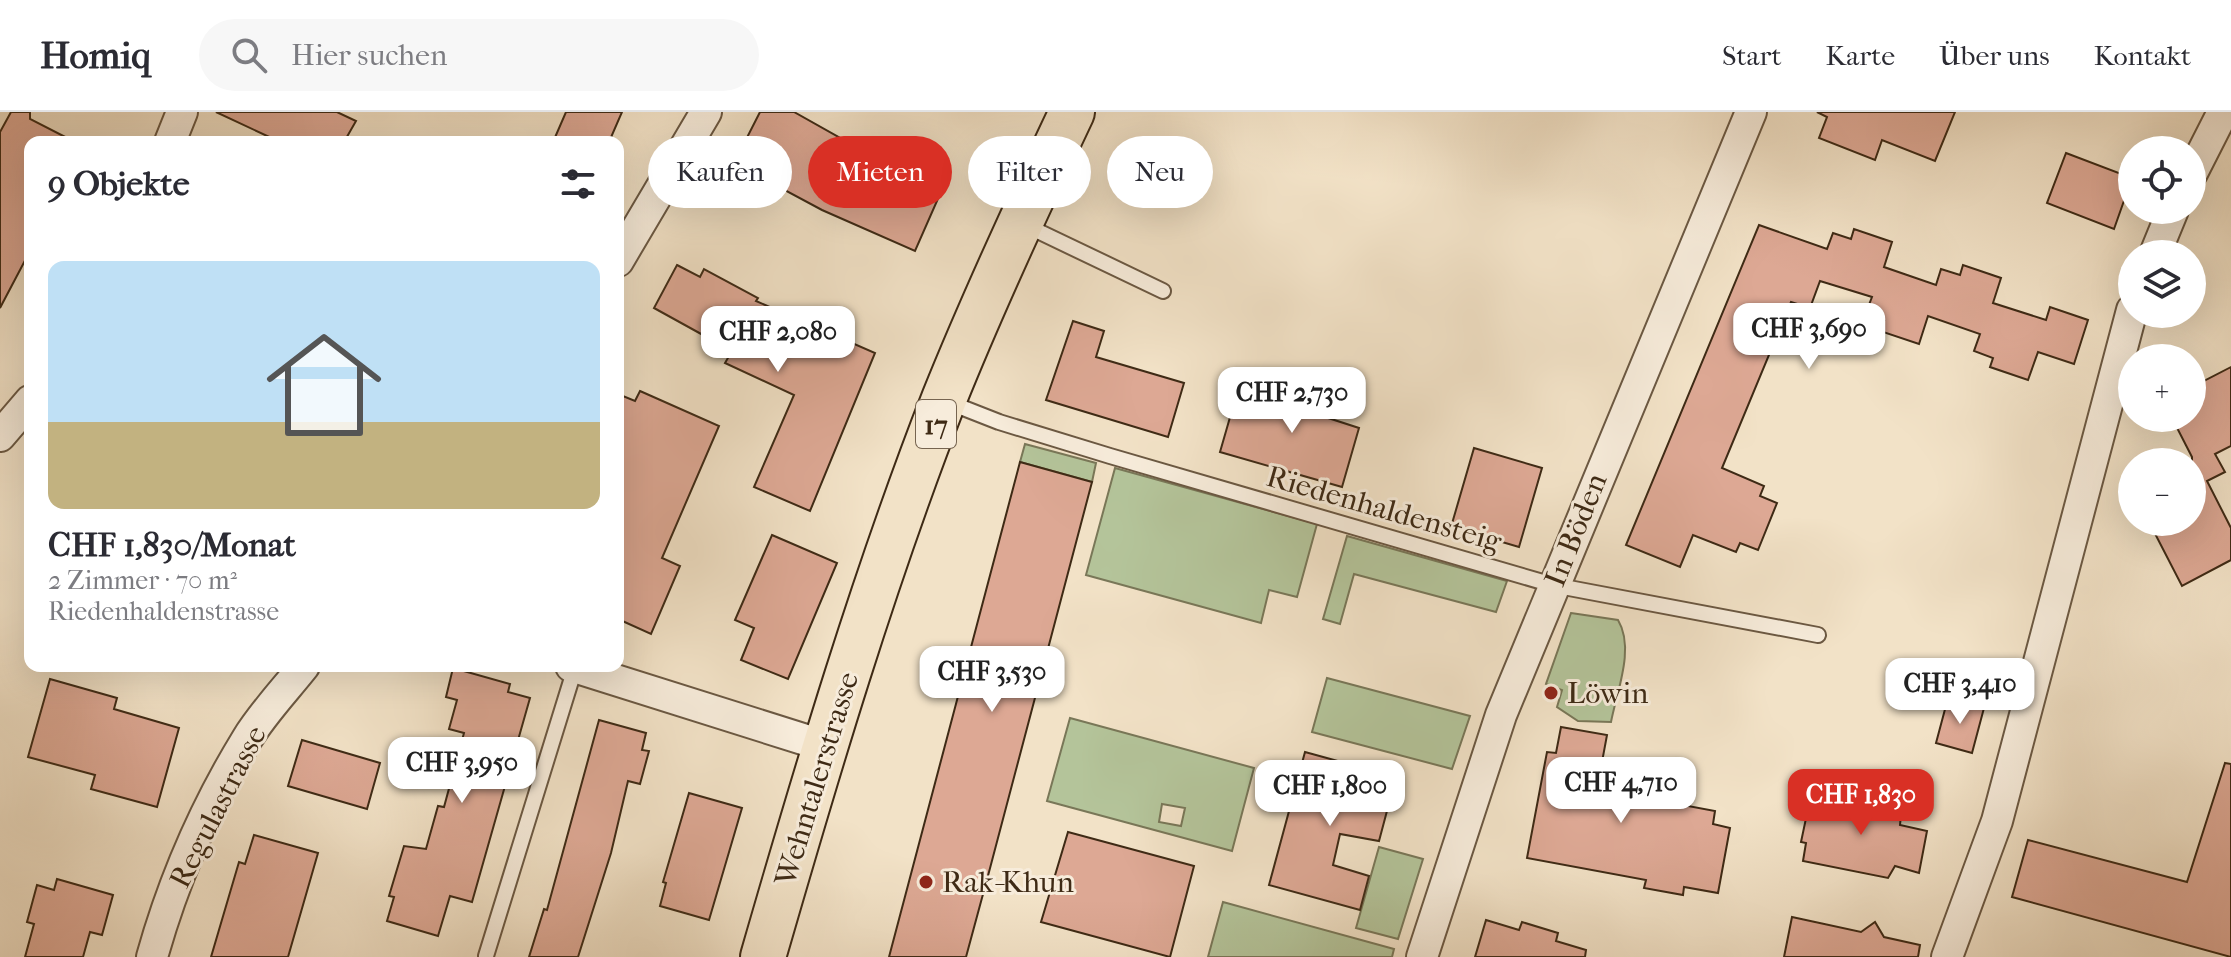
<!DOCTYPE html>
<html lang="de">
<head>
<meta charset="utf-8">
<style>
  body { margin:0; font-family:"IM FELL French Canon",serif; background:#f7f7f7; color:#2b2b33; height:100vh; display:flex; flex-direction:column; font-size:30px; white-space:nowrap }
  * { box-sizing:border-box; margin:0 }
  p { font-size:26px; color:#7c7c81 }
  .icon { flex:none; width:44px; height:44px; fill:none; stroke:currentColor; stroke-width:2; stroke-linecap:round; stroke-linejoin:round }
  .map { position:relative; flex:1; overflow:hidden }
  .sheet { position:absolute; left:24px; top:24px; width:600px; height:536px; display:flex; flex-direction:column; background:#fff; border-radius:16px; box-shadow:0 8px 32px #0002 }
  .sheet>* { flex:none }
  .top-card { position:absolute; left:648px; top:24px; width:760px; height:72px; display:flex; gap:16px }
  .controls { position:absolute; left:2118px; top:24px; display:grid; gap:16px }
  .controls a { display:grid; place-items:center; width:88px; height:88px; border-radius:50%; background:#fff; box-shadow:0 8px 32px #0002; font-size:40px }
  .price { position:absolute; translate:-50% -68px; padding:0 18px; border-radius:16px; background:#fff; color:#222; font-size:26px; line-height:52px; filter:drop-shadow(0 2px 4px #0008) }
  .price::after { content:''; position:absolute; left:50%; top:48px; width:24px; height:18px; margin-left:-12px; background:inherit; clip-path:polygon(0 0,100% 0,50% 100%) }
  .price.on { background:#d93025; color:#fff }
  ul { padding:0; list-style:none }
  li { display:grid; align-content:center; gap:16px; height:424px; padding:0 24px }
  li span { display:grid; place-items:center; height:248px; border-radius:16px; color:#555 }
  li>.icon { margin-inline-start:auto }
  span .icon { width:144px; height:144px; fill:#fffc; stroke-width:1 }
  li b { font-size:34px }
  h2 { display:flex; justify-content:space-between; align-items:center; height:96px; padding:0 24px; font-size:34px }
  .chip { padding:0 28px; border-radius:36px; background:#fff; box-shadow:0 8px 32px #0002; font-size:28px; line-height:72px }
  .chip.on { background:#d93025; color:#fff }
  header { display:flex; align-items:center; gap:48px; box-sizing:border-box; height:112px; padding:0 40px; background:#fff; border-bottom:2px solid #e1e1e2 }
  header strong { font-size:38px }
  nav { display:flex; gap:44px; margin-inline-start:auto; font-size:28px }
  .search { width:560px; height:72px; background:#f7f7f7; display:flex; align-items:center; gap:20px; box-sizing:border-box; padding:0 28px; border-radius:44px; color:#7c7c81; font-size:30px }
  .map>svg:first-child { display:block }
  .green { fill:#b4c49a; stroke:#797758; stroke-width:2; fill-rule:evenodd }
  .building { fill:#dda894; stroke:#3e2a15; stroke-width:2 }
  .lines { fill:none; stroke-linecap:round; stroke-linejoin:round }
  .lane-casing { stroke:#6b5842; stroke-width:18 }
  .street-casing { stroke:#6b5842; stroke-width:34 }
  .primary-casing { stroke:#3e2a15; stroke-width:48 }
  .lane { stroke:#f7ecdb; stroke-width:14 }
  .street { stroke:#f7ecdb; stroke-width:30 }
  .primary { stroke:#f2e2c7; stroke-width:44 }
  .poi-dot { fill:#8f2418; stroke:#f7ecdb; stroke-width:3 }
  .labels { text-anchor:middle; dominant-baseline:central; stroke-width:6; stroke-linejoin:round; paint-order:stroke }
  .shield { fill:#f7ecdb; stroke:#766450; stroke-width:2 }
  .shield-label { font-size:28px; font-weight:bold; fill:#3e2a15 }
  .street-label { font-size:30px; fill:#3e2a15; stroke:#f7ecdb }
  .poi-label { font-size:30px; fill:#3e2a15; stroke:#f7ecdb; text-anchor:start }
</style>
</head>
<body>
<header>
<strong>Homiq</strong>
<div class="search"><svg class="icon" aria-label="search" viewBox="0 0 24 24"><circle cx="10" cy="10" r="6"/><path d="M15 15l6 6"/></svg>Hier suchen</div>
<nav><a>Start</a><a>Karte</a><a>Über uns</a><a>Kontakt</a></nav>
</header>
<div class="map">
<svg width="2231" height="845" viewBox="0 0 2231 845">
  <rect width="100%" height="100%" fill="#f2e2c7"/>
  <filter id="stains"><feTurbulence type="fractalNoise" baseFrequency=".0025" numOctaves="4"/><feColorMatrix values="0 0 0 0 .2 0 0 0 0 .09 0 0 0 0 .02 0 0 0 .5 -.17"/></filter>
  <radialGradient id="worn" r=".72"><stop offset=".6" stop-color="#630" stop-opacity="0"/><stop offset="1" stop-color="#630" stop-opacity=".3"/></radialGradient>
  <!-- green -->
  <g class="green">
    <polygon points="1025,332 1096,351 1092,370 1020,350"/>
    <polygon points="1115,356 1317,412 1297,485 1269,478 1261,511 1086,463"/>
    <polygon points="1347,424 1507,469 1496,500 1354,462 1340,512 1323,507"/>
    <path d="M1571,501L1618,508C1635,536 1617,579 1611,610L1578,609L1557,595L1562,578L1546,572Z"/>
    <polygon points="1327,566 1470,604 1452,657 1312,620"/>
    <path d="M1070,606L1254,656L1232,739L1047,689ZM1162,692L1185,696L1181,714L1159,710Z"/>
    <polygon points="1379,735 1423,747 1398,827 1356,816"/>
    <polygon points="1223,790 1394,837 1392,845 1208,845"/>
  </g>
  <!-- building -->
  <g class="building">
    <polygon points="11,0 30,0 30,7 75,30 30,30 30,139 0,196 0,20"/>
    <polygon points="216,0 337,0 356,9 344,30 280,30"/>
    <polygon points="566,0 622,0 609,30 553,30"/>
    <polygon points="760,0 794,0 853,33 944,73 915,139 822,98 734,51"/>
    <polygon points="1817,0 1955,0 1935,49 1882,28 1875,48 1819,26 1827,5"/>
    <polygon points="2066,41 2132,66 2114,117 2047,91"/>
    <polygon points="1759,113 1827,137 1833,121 1851,127 1854,117 1892,130 1884,155 1936,173 1941,157 1960,163 1963,153 2001,166 1993,191 2046,208 2050,195 2088,208 2074,252 2038,240 2028,268 1990,255 1993,246 1974,239 1980,222 1928,204 1919,232 1880,219 1884,209 1865,203 1872,185 1820,169 1810,196 1791,190 1722,356 1764,374 1760,384 1777,391 1758,438 1740,431 1736,440 1693,423 1680,455 1626,433"/>
    <polygon points="677,153 700,165 704,157 758,186 756,189 875,241 810,399 754,375 794,283 725,251 732,239 654,196"/>
    <polygon points="1073,209 1104,219 1096,245 1184,271 1168,325 1046,288"/>
    <polygon points="2231,255 2231,334 2215,342 2225,360 2207,369 2231,416 2231,448 2182,474 2149,410 2192,410 2192,345 2172,306 2192,306 2192,275"/>
    <polygon points="1297,264 1328,273 1319,303 1359,316 1342,375 1220,340 1237,281 1288,296"/>
    <polygon points="640,279 719,314 662,446 680,454 651,522 618,507 618,282 635,289"/>
    <polygon points="1474,336 1542,356 1519,435 1451,415"/>
    <polygon points="1020,350 1092,370 989,760 966,845 889,845"/>
    <polygon points="772,423 837,451 788,567 741,548 754,516 735,508"/>
    <polygon points="453,556 510,572 508,580 530,586 472,790 450,784 438,824 387,809 394,785 389,784 404,734 426,737 438,694 444,695 464,621 449,617 457,588 446,585"/>
    <polygon points="50,567 117,586 114,597 179,616 157,695 91,677 95,663 28,645"/>
    <polygon points="1948,586 1984,596 1972,641 1936,631"/>
    <polygon points="599,608 646,621 642,638 649,639 640,672 628,669 611,741 578,845 529,845 544,797 547,798"/>
    <polygon points="1561,615 1607,623 1597,677 1715,699 1713,712 1730,716 1718,781 1684,775 1683,783 1644,776 1646,768 1527,746 1547,640 1556,641"/>
    <polygon points="302,628 380,651 367,697 288,674"/>
    <polygon points="1305,640 1396,665 1379,729 1340,722 1333,753 1369,764 1360,798 1269,773"/>
    <polygon points="2225,651 2231,652 2231,845 2012,785 2028,728 2187,770"/>
    <polygon points="689,681 742,696 709,808 660,794 666,771 663,770"/>
    <polygon points="1816,682 1846,688 1847,683 1902,694 1900,713 1927,719 1919,761 1895,754 1888,766 1803,749 1806,731 1801,730 1809,692 1814,694"/>
    <polygon points="1068,720 1194,754 1170,845 1041,810"/>
    <polygon points="254,723 318,741 288,845 211,845 239,750 245,752"/>
    <polygon points="57,767 113,783 102,823 90,820 83,845 25,845 34,812 27,810 37,773 54,778"/>
    <polygon points="1792,805 1861,820 1875,810 1884,825 1920,833 1918,845 1784,845"/>
    <polygon points="1486,808 1519,818 1522,810 1558,821 1556,829 1586,838 1585,845 1475,845"/>
  </g>
  <g class="lines">
    <defs>
      <g id="lane">
        <polyline points="1023,112 1163,179"/>
        <polyline points="948,290 999,310 1110,344 1553,473 1818,523"/>
        <polyline points="486,844 575,556"/>
      </g>
      <g id="street">
        <polyline points="170,30 182,0"/>
        <polyline points="2192,61 2223,0"/>
        <polyline points="2155,142 2173,98"/>
        <polyline points="618,149 706,0"/>
        <polyline points="0,324 30,289"/>
        <polyline points="571,554 825,634"/>
        <path d="M152,845C173,770 206,694 247,627C263,601 285,578 304,554"/>
        <polyline points="1422,845 1501,603 1751,0"/>
        <polyline points="1947,845 1997,709 2132,198"/>
      </g>
      <path id="primary" d="M763,845C817,658 873,469 944,287C983,190 1027,95 1072,0"/>
    </defs>
    <!-- lane casing -->
    <use href="#lane" class="lane-casing"/>
    <!-- street casing -->
    <use href="#street" class="street-casing"/>
    <!-- primary casing -->
    <use href="#primary" class="primary-casing"/>
    <!-- lane -->
    <use href="#lane" class="lane"/>
    <!-- street -->
    <use href="#street" class="street"/>
    <!-- primary -->
    <use href="#primary" class="primary"/>
  </g>
  <!-- markers -->
  <g class="poi-dot">
    <circle cx="1551" cy="581" r="8"/>
    <circle cx="926" cy="770" r="8"/>
  </g>
  <g class="labels">
    <!-- shield labels -->
    <rect class="shield" x="916" y="288" width="40" height="48" rx="6"/>
    <g class="shield-label">
      <text x="936" y="312">17</text>
    </g>
    <!-- street labels -->
    <g class="street-label">
      <text transform="translate(1384 397) rotate(16)">Riedenhaldensteig</text>
      <text transform="translate(1576 418) rotate(-68)">In Böden</text>
      <text transform="translate(817 667) rotate(-73)">Wehntalerstrasse</text>
      <text transform="translate(218 695) rotate(-63)">Regulastrasse</text>
    </g>
    <!-- poi labels -->
    <g class="poi-label">
      <text x="1567" y="581">Löwin</text>
      <text x="942" y="770">Rak-Khun</text>
    </g>
  </g>
  <rect width="100%" height="100%" filter="url(#stains)"/>
  <rect width="100%" height="100%" fill="url(#worn)"/>
</svg>
<div class="controls">
<a><svg class="icon" aria-label="locate" viewBox="0 0 24 24"><circle cx="12" cy="12" r="6"/><path d="M12 2v4M12 18v4M2 12h4M18 12h4"/></svg></a>
<a><svg class="icon" aria-label="layers" viewBox="0 0 24 24"><path d="M12 4l9 5-9 5-9-5zM3 14l9 5 9-5"/></svg></a>
<a>+</a>
<a>−</a>
</div>
<b class="price" style="left:1809px;top:259px">CHF 3,690</b>
<b class="price" style="left:778px;top:262px">CHF 2,080</b>
<b class="price" style="left:1292px;top:323px">CHF 2,730</b>
<b class="price" style="left:992px;top:602px">CHF 3,530</b>
<b class="price" style="left:1960px;top:614px">CHF 3,410</b>
<b class="price" style="left:462px;top:693px">CHF 3,950</b>
<b class="price" style="left:1621px;top:713px">CHF 4,710</b>
<b class="price" style="left:1330px;top:716px">CHF 1,800</b>
<b class="price on" style="left:1861px;top:725px">CHF 1,830</b>
<div class="top-card">
<a class="chip">Kaufen</a>
<a class="chip on">Mieten</a>
<a class="chip">Filter</a>
<a class="chip">Neu</a>
</div>
<section class="sheet">
<h2>9 Objekte<svg class="icon" aria-label="filters" viewBox="0 0 24 24"><path d="M4 7h16M4 17h16"/><circle cx="9" cy="7" r="2"/><circle cx="15" cy="17" r="2"/></svg></h2>
<ul>
<li><span style="background:linear-gradient(#bfe0f5 65%,#c2b280 0)"><svg class="icon" aria-label="home" viewBox="0 0 24 24"><path d="M3 11l9-7 9 7M6 9v11h12V9"/></svg></span><div><b>CHF 1,830/Monat</b><p>2 Zimmer · 70 m²</p><p>Riedenhaldenstrasse</p></div></li>
</ul>
</section>
</div>
</body>
</html>
